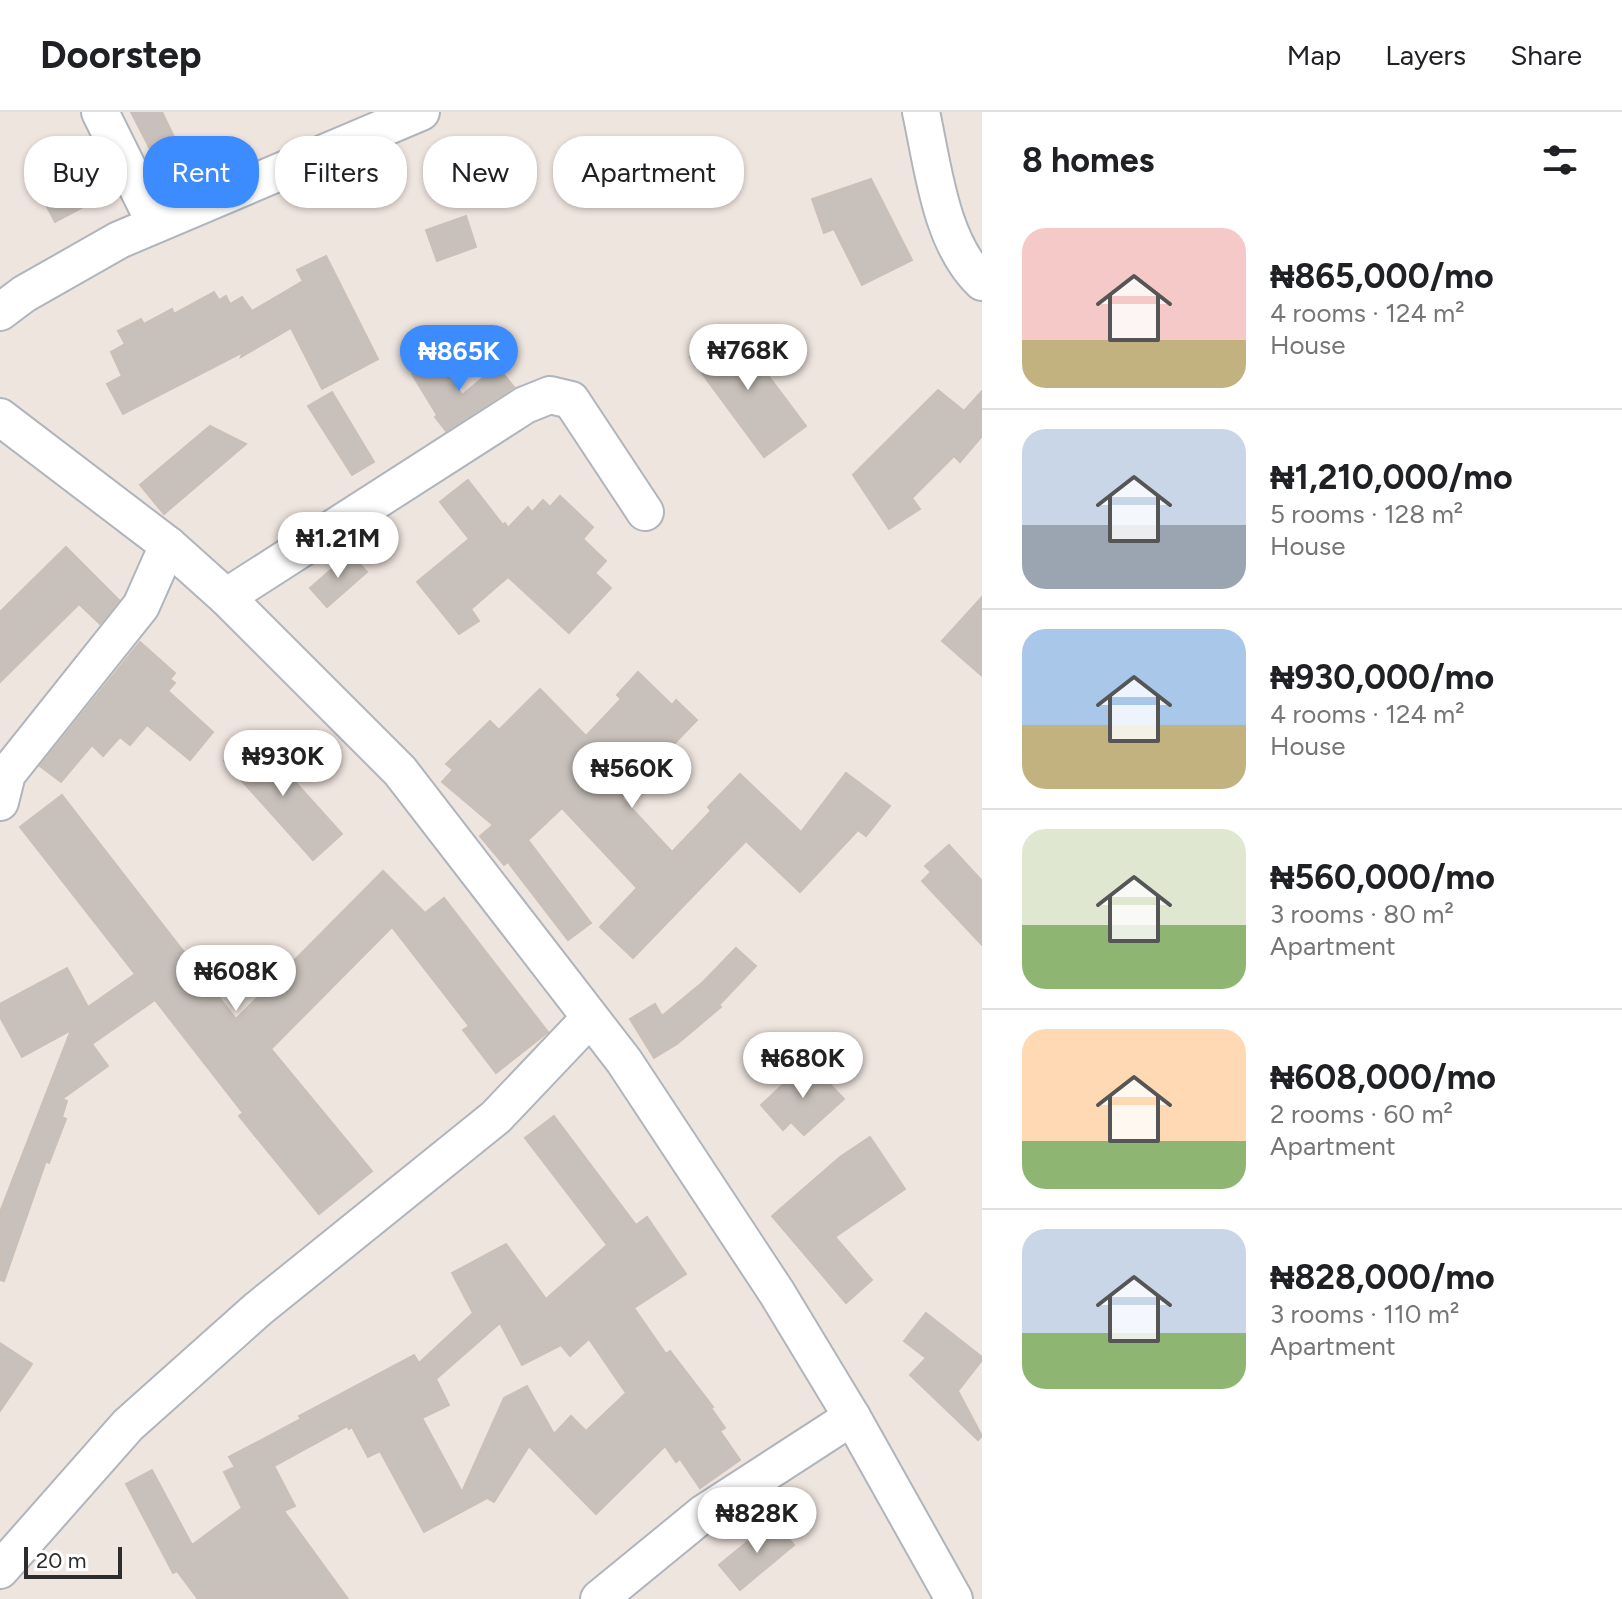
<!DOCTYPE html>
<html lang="en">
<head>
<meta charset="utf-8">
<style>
  body { margin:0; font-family:Figtree,sans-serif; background:#f2f2f2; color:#202124; height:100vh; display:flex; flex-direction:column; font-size:30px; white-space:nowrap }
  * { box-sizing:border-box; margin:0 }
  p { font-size:26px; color:#757577 }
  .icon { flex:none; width:44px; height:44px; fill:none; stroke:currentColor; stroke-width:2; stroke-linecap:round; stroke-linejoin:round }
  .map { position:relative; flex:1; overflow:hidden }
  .side { display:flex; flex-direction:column; background:#fff; width:640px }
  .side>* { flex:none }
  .hud { position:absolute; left:24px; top:24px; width:760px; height:72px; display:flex; gap:16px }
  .scale { position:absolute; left:24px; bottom:20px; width:98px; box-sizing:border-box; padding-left:8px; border:4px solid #2d2d2d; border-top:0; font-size:22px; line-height:28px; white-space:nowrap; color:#2d2d2d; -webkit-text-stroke:6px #fff; paint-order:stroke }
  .price { position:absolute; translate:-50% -68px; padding:0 18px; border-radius:28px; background:#fff; color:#222; font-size:26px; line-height:52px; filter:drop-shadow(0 2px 4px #0008) }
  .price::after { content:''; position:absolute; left:50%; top:48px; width:24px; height:18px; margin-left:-12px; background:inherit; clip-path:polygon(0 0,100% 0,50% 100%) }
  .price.current { background:#3c8bff; color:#fff }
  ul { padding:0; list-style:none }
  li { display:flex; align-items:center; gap:24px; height:200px; padding:0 40px }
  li+li { border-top:2px solid #e0e0e0 }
  li span { display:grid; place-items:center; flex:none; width:224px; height:160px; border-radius:24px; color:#555 }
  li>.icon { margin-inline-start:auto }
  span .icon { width:96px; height:96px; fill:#fffc; stroke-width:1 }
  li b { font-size:34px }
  h2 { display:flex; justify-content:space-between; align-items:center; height:96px; padding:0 40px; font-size:34px }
  .chip { padding:0 28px; border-radius:32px; background:#fff; box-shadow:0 2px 6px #0004; font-size:28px; line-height:72px }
  .chip.current { background:#3c8bff; color:#fff }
  header { display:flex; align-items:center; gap:48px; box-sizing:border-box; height:112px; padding:0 40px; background:#fff; border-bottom:2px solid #e0e0e0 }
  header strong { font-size:38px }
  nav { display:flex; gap:44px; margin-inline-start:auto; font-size:28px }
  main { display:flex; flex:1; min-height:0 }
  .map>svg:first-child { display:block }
  .building { fill:#c8c0ba; stroke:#cbc0b8; stroke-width:2; fill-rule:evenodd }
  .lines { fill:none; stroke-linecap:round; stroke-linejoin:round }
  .minor-casing { stroke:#afb5bd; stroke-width:40 }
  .minor { stroke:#fff; stroke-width:36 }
</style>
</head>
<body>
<header>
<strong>Doorstep</strong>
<nav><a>Map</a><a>Layers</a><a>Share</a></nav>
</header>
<main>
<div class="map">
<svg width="982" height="1487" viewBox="0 0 982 1487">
  <rect width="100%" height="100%" fill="#efe5df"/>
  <!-- building -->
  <g class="building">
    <polygon points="131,0 162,0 177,31 153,43"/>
    <polygon points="53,36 71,70 103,53 115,78 55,110 35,72 35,66 33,68 25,51"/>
    <polygon points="871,67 912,148 862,173 834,117 824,121 812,87"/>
    <polygon points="466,104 476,135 437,149 426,118"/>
    <polygon points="326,144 378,247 322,277 291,216 241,245 243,240 123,302 107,272 122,264 111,240 125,232 118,219 141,207 144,212 172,197 174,202 214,180 219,188 226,184 230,192 242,185 252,199 303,169 297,158"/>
    <polygon points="731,214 806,314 764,345 690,245"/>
    <polygon points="441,249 462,283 497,254 514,275 446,319 435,305 437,303 412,262 433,250 435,253"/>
    <polygon points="938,278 964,299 982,279 982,324 960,350 954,344 912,386 920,397 889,417 853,363"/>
    <polygon points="332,280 374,350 352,363 308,294"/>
    <polygon points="210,314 246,332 164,402 140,373"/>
    <polygon points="468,368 503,413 505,411 508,416 528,395 532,400 543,388 550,395 560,384 593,415 583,427 606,449 595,461 611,476 569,521 508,465 471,497 479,509 459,522 417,470 469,427 440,390"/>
    <polygon points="66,435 119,488 100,512 79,492 0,570 0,500"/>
    <polygon points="350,441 367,460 327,495 310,476"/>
    <polygon points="982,485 982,564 942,529"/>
    <polygon points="140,530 175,561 170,567 175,571 168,579 213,620 190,648 147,613 130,633 120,625 103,644 92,633 61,670 40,654"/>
    <polygon points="638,560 672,593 676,588 697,608 622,686 672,740 711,699 708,695 740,662 801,720 846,661 890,694 866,724 858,718 800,780 746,729 633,846 600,815 637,776 562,696 528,728 591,811 568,828 508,750 504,753 480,724 493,713 442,670 453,658 446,652 490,609 499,618 540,577 586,624 621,587 617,583"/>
    <polygon points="253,623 342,722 313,748 224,649"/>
    <polygon points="62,683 236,907 383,759 425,801 444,786 548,920 496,961 463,918 469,914 392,815 271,937 372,1059 319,1102 239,1004 243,1001 155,888 92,932 108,954 62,987 67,989 62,1005 66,1007 49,1051 46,1049 4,1169 0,1168 0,1100 71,918 22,945 0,905 0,892 67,856 88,895 135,862 20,715"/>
    <polygon points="949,733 982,769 982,833 922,769 931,760 925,754"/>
    <polygon points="736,836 756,854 719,893 721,895 677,932 654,946 630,907 655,892 662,904 703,870"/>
    <polygon points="808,949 844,987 804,1023 791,1010 783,1018 761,993"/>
    <path d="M554,1004L636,1113L647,1105L686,1162L634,1196L666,1242L670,1239L713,1295L711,1296L725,1316L720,1319L740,1348L700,1376L680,1347L676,1350L665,1334L596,1402L529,1334L494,1390L487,1386L424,1420L380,1339L368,1345L352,1315L349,1317L347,1314L274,1354L295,1394L284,1399L348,1487H198L177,1459L173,1461L126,1372L152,1358L192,1433L242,1396L224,1360L235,1355L229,1345L301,1307L299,1304L414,1243L419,1251L473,1201L452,1161L506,1132L546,1187L607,1133L525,1026ZM500,1211L522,1253L561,1233L570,1244L589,1227L626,1281L586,1319L571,1304L554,1322L527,1274L504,1286L462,1380L422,1306L449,1293L436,1267Z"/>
    <polygon points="870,1025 905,1077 835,1125 872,1168 846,1191 772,1104 840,1045"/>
    <polygon points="926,1201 982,1245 982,1248 958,1279 982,1324 978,1328 910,1263 926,1246 904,1229"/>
    <polygon points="0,1231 32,1252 0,1299"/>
    <polygon points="774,1408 794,1433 740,1478 719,1453"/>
  </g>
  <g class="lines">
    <defs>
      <g id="minor">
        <polyline points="100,0 155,111"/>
        <path d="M921,0C933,54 940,130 982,170"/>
        <polyline points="0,200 24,182 119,128 421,0"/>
        <polyline points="0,305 168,433 226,485 400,659 624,949 777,1181 852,1305 954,1487"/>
        <polyline points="226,485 525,293 550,283 571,288 645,400"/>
        <polyline points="0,690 7,662 141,494 168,433"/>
        <polyline points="0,1458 128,1313 258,1197 496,1005 590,906"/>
        <polyline points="599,1487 704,1401 852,1305"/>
      </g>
    </defs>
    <!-- minor casing -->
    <use href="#minor" class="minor-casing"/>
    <!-- minor -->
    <use href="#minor" class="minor"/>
  </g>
</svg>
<div class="scale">20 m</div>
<b class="price" style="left:748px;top:280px">₦768K</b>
<b class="price current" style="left:459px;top:281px">₦865K</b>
<b class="price" style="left:338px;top:468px">₦1.21M</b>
<b class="price" style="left:283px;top:686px">₦930K</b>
<b class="price" style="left:632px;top:698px">₦560K</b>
<b class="price" style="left:236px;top:901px">₦608K</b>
<b class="price" style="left:803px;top:988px">₦680K</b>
<b class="price" style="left:757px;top:1443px">₦828K</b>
<div class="hud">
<a class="chip">Buy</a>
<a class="chip current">Rent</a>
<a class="chip">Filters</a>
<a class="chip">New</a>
<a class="chip">Apartment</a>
</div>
</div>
<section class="side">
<h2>8 homes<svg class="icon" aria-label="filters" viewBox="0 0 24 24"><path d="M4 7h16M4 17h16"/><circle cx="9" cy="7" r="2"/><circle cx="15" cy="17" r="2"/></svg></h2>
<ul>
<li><span style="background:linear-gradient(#f6c9c9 70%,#c2b280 0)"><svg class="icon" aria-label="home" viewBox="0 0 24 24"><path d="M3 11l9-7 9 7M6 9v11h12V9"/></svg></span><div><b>₦865,000/mo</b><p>4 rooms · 124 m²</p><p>House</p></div></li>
<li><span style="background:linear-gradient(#c9d6e8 60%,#9aa5b1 0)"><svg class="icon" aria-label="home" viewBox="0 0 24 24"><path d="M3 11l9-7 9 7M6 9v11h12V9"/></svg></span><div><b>₦1,210,000/mo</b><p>5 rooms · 128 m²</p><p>House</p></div></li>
<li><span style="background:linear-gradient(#a9c7e8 60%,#c2b280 0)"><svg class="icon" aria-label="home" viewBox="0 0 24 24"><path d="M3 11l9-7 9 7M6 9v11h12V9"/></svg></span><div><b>₦930,000/mo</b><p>4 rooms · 124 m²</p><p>House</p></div></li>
<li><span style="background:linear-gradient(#dfe7d0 60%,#8fb573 0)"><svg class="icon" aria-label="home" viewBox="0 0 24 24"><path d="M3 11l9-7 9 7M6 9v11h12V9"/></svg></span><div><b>₦560,000/mo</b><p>3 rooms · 80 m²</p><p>Apartment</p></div></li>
<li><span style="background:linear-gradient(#ffd9b3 70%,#8fb573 0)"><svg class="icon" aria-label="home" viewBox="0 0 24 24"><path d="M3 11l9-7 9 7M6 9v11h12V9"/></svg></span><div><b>₦608,000/mo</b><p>2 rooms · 60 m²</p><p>Apartment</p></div></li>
<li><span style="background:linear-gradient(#c9d6e8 65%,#8fb573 0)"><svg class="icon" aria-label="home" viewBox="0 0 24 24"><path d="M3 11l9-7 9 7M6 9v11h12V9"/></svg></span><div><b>₦828,000/mo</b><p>3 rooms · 110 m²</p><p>Apartment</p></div></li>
</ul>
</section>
</main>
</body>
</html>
